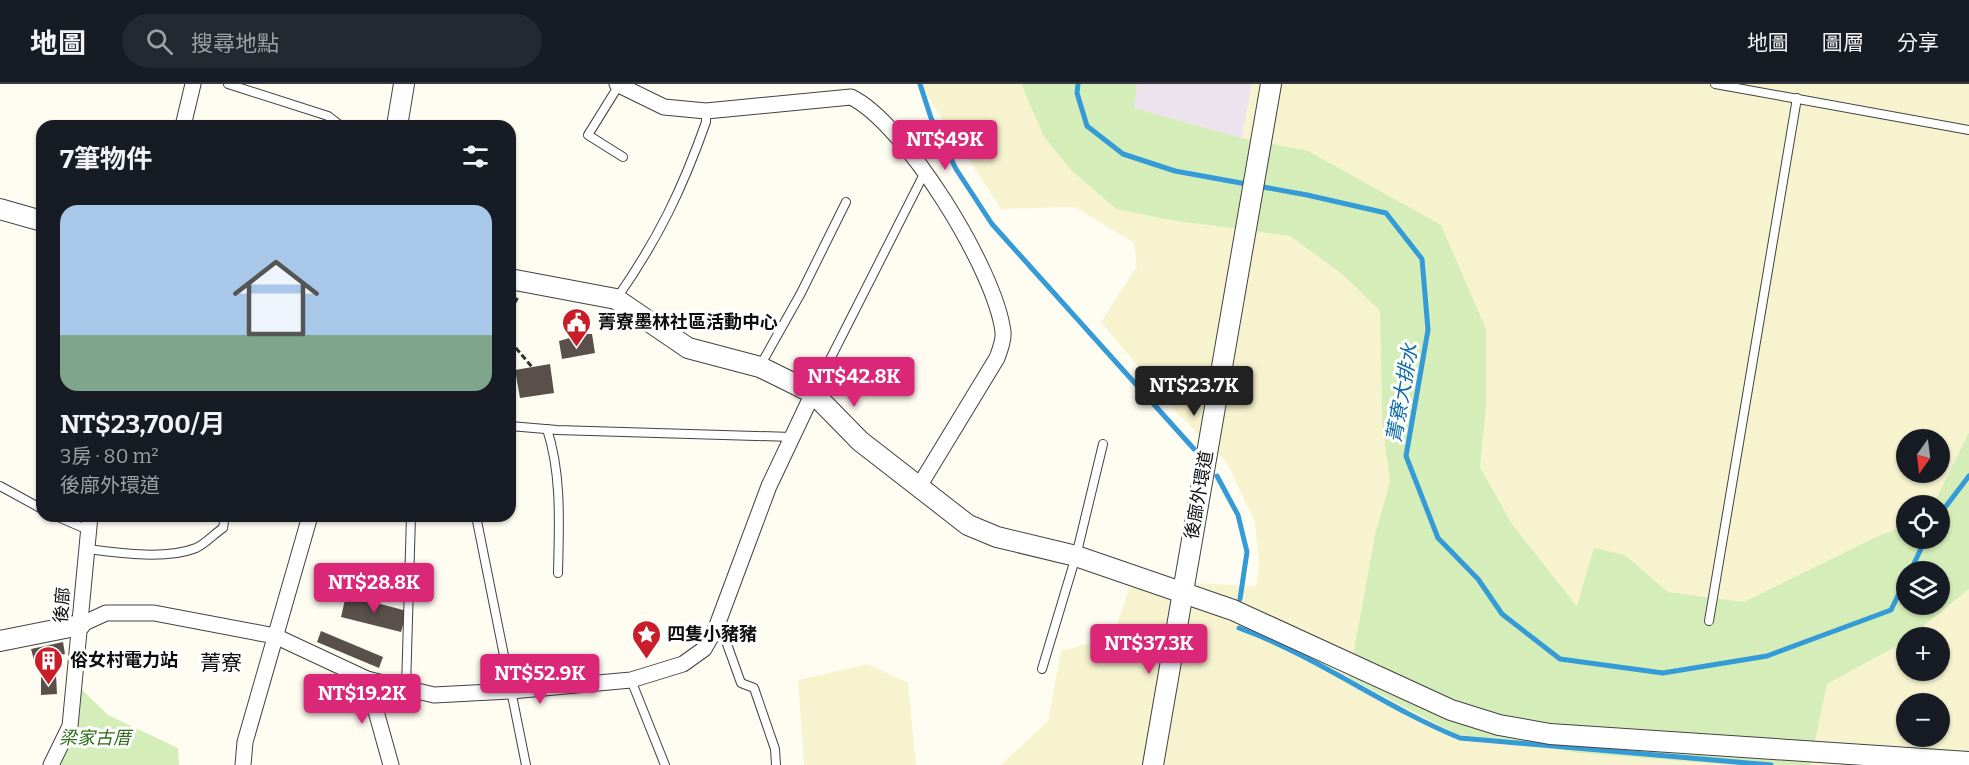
<!DOCTYPE html>
<html lang="zh-TW">
<head>
<meta charset="utf-8">
<style>
  body { margin:0; font-family:Bitter,"Noto Sans TC",serif; background:#242831; color:#f1f3f6; height:100vh; display:flex; flex-direction:column; font-size:22px; white-space:nowrap }
  * { box-sizing:border-box; margin:0 }
  p { font-size:20px; color:#9ea1a6 }
  .icon { flex:none; width:33px; height:33px; fill:none; stroke:currentColor; stroke-width:2; stroke-linecap:round; stroke-linejoin:round }
  .map { position:relative; flex:1; overflow:hidden }
  .drawer { position:absolute; left:36px; top:36px; width:480px; height:402px; display:flex; flex-direction:column; background:#171b24; border-radius:18px; box-shadow:0 2px 4px #0004 }
  .drawer>* { flex:none }
  .needle { width:39px; rotate:194deg }
  .tools { position:absolute; left:1896px; top:345px; display:grid; gap:12px }
  .tools a { display:grid; place-items:center; width:54px; height:54px; border-radius:50%; background:#171b24; box-shadow:0 2px 4px #0004; font-size:30px }
  .price { position:absolute; translate:-50% -51px; padding:0 14px; border-radius:6px; background:#db2777; color:#fff; font-size:20px; line-height:39px; filter:drop-shadow(0 2px 3px #0008) }
  .price::after { content:''; position:absolute; left:50%; top:36px; width:18px; height:14px; margin-left:-9px; background:inherit; clip-path:polygon(0 0,100% 0,50% 100%) }
  .price.on { background:#222; color:#fff }
  ul { padding:0; list-style:none }
  li { display:grid; align-content:center; gap:12px; height:318px; padding:0 24px }
  li+li { border-top:2px solid #363941 }
  li span { display:grid; place-items:center; height:186px; border-radius:18px; color:#555 }
  li>.icon { margin-inline-start:auto }
  span .icon { width:108px; height:108px; fill:#fffc; stroke-width:1 }
  li b { font-size:26px }
  h2 { display:flex; justify-content:space-between; align-items:center; height:72px; padding:0 24px; font-size:26px }
  header { display:flex; align-items:center; gap:36px; box-sizing:border-box; height:84px; padding:0 30px; background:#171b24; border-bottom:2px solid #363941 }
  header strong { font-size:28px }
  nav { display:flex; gap:33px; margin-inline-start:auto; font-size:21px }
  .search { width:420px; height:54px; background:#242831; display:flex; align-items:center; gap:15px; box-sizing:border-box; padding:0 21px; border-radius:33px; color:#9ea1a6; font-size:22px }
  .map>svg:first-child { display:block }
  .industrial { fill:#ede3ee }
  .farmland { fill:#f7f3cf; fill-rule:evenodd }
  .green { fill:#d5edb8; fill-rule:evenodd }
  .lines { fill:none; stroke-linecap:round; stroke-linejoin:round }
  .stream { stroke:#349bd7; stroke-width:5 }
  .building { fill:#59504b }
  .service-casing { stroke:#424242; stroke-width:10 }
  .minor-casing { stroke:#424242; stroke-width:17 }
  .tertiary-casing { stroke:#424242; stroke-width:22 }
  .path { stroke:#313131; stroke-width:3; stroke-dasharray:6 3; stroke-linecap:butt }
  .service { stroke:#fff; stroke-width:8 }
  .minor { stroke:#fff; stroke-width:15 }
  .tertiary { stroke:#fff; stroke-width:20 }
  .labels { text-anchor:middle; dominant-baseline:central; stroke-width:6; stroke-linejoin:round; paint-order:stroke }
  .poi-label { font-size:18px; font-weight:bold; fill:#0f0f0f; stroke:#fff; text-anchor:start }
  .street-label { font-size:18px; fill:#0f0f0f; stroke:#fff }
  .park-label { font-size:18px; font-style:italic; fill:#2e6d1a; stroke:#fff }
  .water-label { font-size:20px; font-style:italic; fill:#0f6cab; stroke:#fff }
  .quarter-label { font-size:21px; fill:#0f0f0f; stroke:#fff }
</style>
</head>
<body>
<header>
<strong>地圖</strong>
<div class="search"><svg class="icon" aria-label="search" viewBox="0 0 24 24"><circle cx="10" cy="10" r="6"/><path d="M15 15l6 6"/></svg>搜尋地點</div>
<nav><a>地圖</a><a>圖層</a><a>分享</a></nav>
</header>
<div class="map">
<svg width="1969" height="681" viewBox="0 0 1969 681">
  <rect width="100%" height="100%" fill="#fffcf2"/>
  <!-- industrial -->
  <polygon class="industrial" points="1137,0 1252,0 1242,54 1133,24"/>
  <!-- farmland -->
  <g class="farmland">
    <polygon points="920,0 1021,0 1044,53 1072,87 1116,125 1170,136 1290,152 1342,190 1380,227 1382,339 1390,397 1375,451 1349,595 1456,650 1580,669 1732,681 1001,681 1048,637 1061,567 1113,553 1132,496 1256,502 1259,480 1255,438 1227,379 1169,320 1101,238 1137,182 1134,159 1075,123 1001,125"/>
    <path d="M1252,0H1969V348L1933,421L1906,422V441L1876,453L1744,518L1668,508L1625,471L1594,465L1578,523L1512,440L1480,383L1486,324L1242,54ZM1906,356H1940V388H1906Z"/>
    <path d="M1969,505V681H1810L1827,600L1906,557V586H1940V554L1910,553ZM1906,620H1940V652H1906Z"/>
    <polygon points="868,580 908,599 916,681 804,681 798,596"/>
  </g>
  <!-- green -->
  <g class="green">
    <path d="M1021,0H1137L1134,24L1242,54L1308,67L1441,141L1486,245V324L1480,383L1512,440L1577,522L1594,464L1625,471L1668,508L1744,518L1876,453L1906,441V454H1940V422L1933,421L1969,348V505L1910,553L1906,554V557L1827,600L1810,681H1732L1580,669L1456,650L1349,594L1375,451L1390,397L1382,339L1380,227L1342,190L1290,152L1170,136L1116,125L1072,87L1044,53ZM1906,488H1940V520H1906Z"/>
    <polygon points="79,603 108,631 178,664 179,681 51,681"/>
  </g>
  <g class="lines">
    <!-- stream -->
    <g class="stream">
      <polyline points="920,0 931,34 956,85 992,140 1194,365"/>
      <polyline points="1078,0 1077,9 1087,42 1123,70 1175,87 1307,111 1386,129 1422,175 1428,246 1406,372 1438,454 1478,495 1502,530 1560,575 1663,589 1767,572 1891,526 1906,495"/>
      <polyline points="1217,392 1238,431 1247,468 1240,515"/>
      <polyline points="1940,430 1969,392"/>
      <polyline points="1910,488 1926,454"/>
      <path d="M1239,544C1317,572 1384,623 1460,654L1771,681"/>
    </g>
  </g>
  <!-- building -->
  <g class="building">
    <polygon points="583,250 592,250 595,269 562,275 559,257"/>
    <polygon points="550,280 554,309 520,314 515,286"/>
    <polygon points="346,511 407,527 401,548 341,533"/>
    <polygon points="321,547 383,573 379,584 317,558"/>
    <polygon points="63,558 65,570 34,576 31,565"/>
    <polygon points="41,591 56,591 57,610 41,611"/>
  </g>
  <g class="lines">
    <defs>
      <g id="service">
        <polyline points="228,0 328,32 341,42"/>
        <polyline points="1715,0 1969,46"/>
        <polyline points="619,1 588,51 623,73"/>
        <path d="M617,214C658,155 682,106 706,38V27"/>
        <polyline points="760,282 801,209 846,118"/>
        <polyline points="814,307 925,88"/>
        <polyline points="510,342 557,346 792,353"/>
        <path d="M547,345C562,391 559,441 558,489"/>
        <polyline points="0,402 42,425"/>
        <polyline points="56,432 88,446"/>
        <polyline points="476,432 526,681"/>
        <path d="M87,465C118,469 166,476 196,464C205,460 214,450 223,444L225,432"/>
        <polyline points="1709,537 1797,14"/>
        <polyline points="716,544 723,549 741,599 754,604 775,665 776,681"/>
        <polyline points="1042,585 1076,472 1103,360"/>
        <polyline points="631,596 665,681"/>
        <polyline points="406,604 411,432"/>
      </g>
      <g id="minor">
        <path d="M617,0L664,23L706,27L851,13C905,39 996,187 1003,248C1004,256 1000,266 997,274L918,404"/>
        <polyline points="183,42 193,0"/>
        <polyline points="80,541 106,529 154,529 275,552 367,595 434,611 511,607 631,596 683,580 704,565 716,544 769,402 813,309"/>
        <polyline points="367,595 391,681"/>
        <polyline points="51,681 70,642 90,432"/>
        <polyline points="243,681 245,658 310,432"/>
      </g>
      <g id="tertiary">
        <polyline points="397,42 404,0"/>
        <polyline points="0,125 42,137"/>
        <polyline points="510,195 616,215 688,264 760,283 813,309 860,357 968,441 997,453 1076,472 1233,526 1451,626 1499,641 1550,650 1969,678"/>
        <polyline points="0,557 80,541"/>
        <polyline points="1153,681 1271,0"/>
      </g>
    </defs>
    <!-- service casing -->
    <use href="#service" class="service-casing"/>
    <!-- minor casing -->
    <use href="#minor" class="minor-casing"/>
    <!-- tertiary casing -->
    <use href="#tertiary" class="tertiary-casing"/>
    <!-- path -->
    <g class="path">
      <polyline points="510,227 518,213"/>
      <polyline points="510,257 532,283"/>
    </g>
    <!-- service -->
    <use href="#service" class="service"/>
    <!-- minor -->
    <use href="#minor" class="minor"/>
    <!-- tertiary -->
    <use href="#tertiary" class="tertiary"/>
  </g>
  <!-- icons -->
  <defs>
    <symbol id="civic-pin" viewBox="-11 -11 22 30"><path d="M0 17L-7.5 6A9.5 9.5 0 1 1 7.5 6Z" fill="#ca1d2a" stroke="#fff"/><path d="M-.6-6.5H3V-4.5H.6V-3L4-1V1h2V6H-6V1h2V-1L-.6-3ZM-1.2 2.5V6h2.4V2.5Z" fill="#fff"/></symbol>
    <symbol id="sight-pin" viewBox="-11 -11 22 30"><path d="M0 17L-7.5 6A9.5 9.5 0 1 1 7.5 6Z" fill="#ca1d2a" stroke="#fff"/><path d="M0-6L1.8-2.2L6-1.7L2.9 1.2L3.7 5.4L0 3.3L-3.7 5.4L-2.9 1.2L-6-1.7L-1.8-2.2Z" fill="#fff"/></symbol>
    <symbol id="building-pin" viewBox="-11 -11 22 30"><path d="M0 17L-7.5 6A9.5 9.5 0 1 1 7.5 6Z" fill="#ca1d2a" stroke="#fff"/><path d="M-4-6H4V6H1V3H-1V6H-4ZM-2.5-4.3h1.7v1.8h-1.7ZM.8-4.3h1.7v1.8H.8ZM-2.5-1h1.7V.8h-1.7ZM.8-1h1.7V.8H.8Z" fill="#fff"/></symbol>
  </defs>
  <g fill-rule="evenodd">
    <use href="#civic-pin" x="560" y="222" width="33" height="45"/>
    <use href="#sight-pin" x="630" y="534" width="33" height="45"/>
    <use href="#building-pin" x="32" y="560" width="33" height="45"/>
  </g>
  <g class="labels">
    <!-- poi labels -->
    <g class="poi-label">
      <text x="598" y="238">菁寮墨林社區活動中心</text>
      <text x="667" y="550">四隻小豬豬</text>
      <text x="70" y="576">俗女村電力站</text>
    </g>
    <!-- street labels -->
    <g class="street-label">
      <text transform="translate(1199 411) rotate(-80)">後廍外環道</text>
      <text transform="translate(62 521) rotate(-85)">後廍</text>
    </g>
    <!-- park labels -->
    <g class="park-label">
      <text x="95" y="654">梁家古厝</text>
    </g>
    <!-- water labels -->
    <g class="water-label">
      <text transform="translate(1402 309) rotate(-80)">菁寮大排水</text>
    </g>
    <!-- quarter labels -->
    <g class="quarter-label">
      <text x="221" y="579">菁寮</text>
    </g>
  </g>
</svg>
<div class="tools">
<a><svg class="needle" viewBox="-14 -14 28 28"><path d="M0-13l5 13h-10z" fill="#e53935"/><path d="M0 13l5-13h-10z" fill="#9ea1a6"/></svg></a>
<a><svg class="icon" aria-label="locate" viewBox="0 0 24 24"><circle cx="12" cy="12" r="6"/><path d="M12 2v4M12 18v4M2 12h4M18 12h4"/></svg></a>
<a><svg class="icon" aria-label="layers" viewBox="0 0 24 24"><path d="M12 4l9 5-9 5-9-5zM3 14l9 5 9-5"/></svg></a>
<a>+</a>
<a>−</a>
</div>
<b class="price" style="left:945px;top:87px">NT$49K</b>
<b class="price" style="left:854px;top:324px">NT$42.8K</b>
<b class="price on" style="left:1194px;top:333px">NT$23.7K</b>
<b class="price" style="left:374px;top:530px">NT$28.8K</b>
<b class="price" style="left:1149px;top:591px">NT$37.3K</b>
<b class="price" style="left:540px;top:621px">NT$52.9K</b>
<b class="price" style="left:362px;top:641px">NT$19.2K</b>
<section class="drawer">
<h2>7筆物件<svg class="icon" aria-label="filters" viewBox="0 0 24 24"><path d="M4 7h16M4 17h16"/><circle cx="9" cy="7" r="2"/><circle cx="15" cy="17" r="2"/></svg></h2>
<ul>
<li><span style="background:linear-gradient(#a9c7e8 70%,#7fa58c 0)"><svg class="icon" aria-label="home" viewBox="0 0 24 24"><path d="M3 11l9-7 9 7M6 9v11h12V9"/></svg></span><div><b>NT$23,700/月</b><p>3房 · 80 m²</p><p>後廍外環道</p></div></li>
</ul>
</section>
</div>
</body>
</html>
